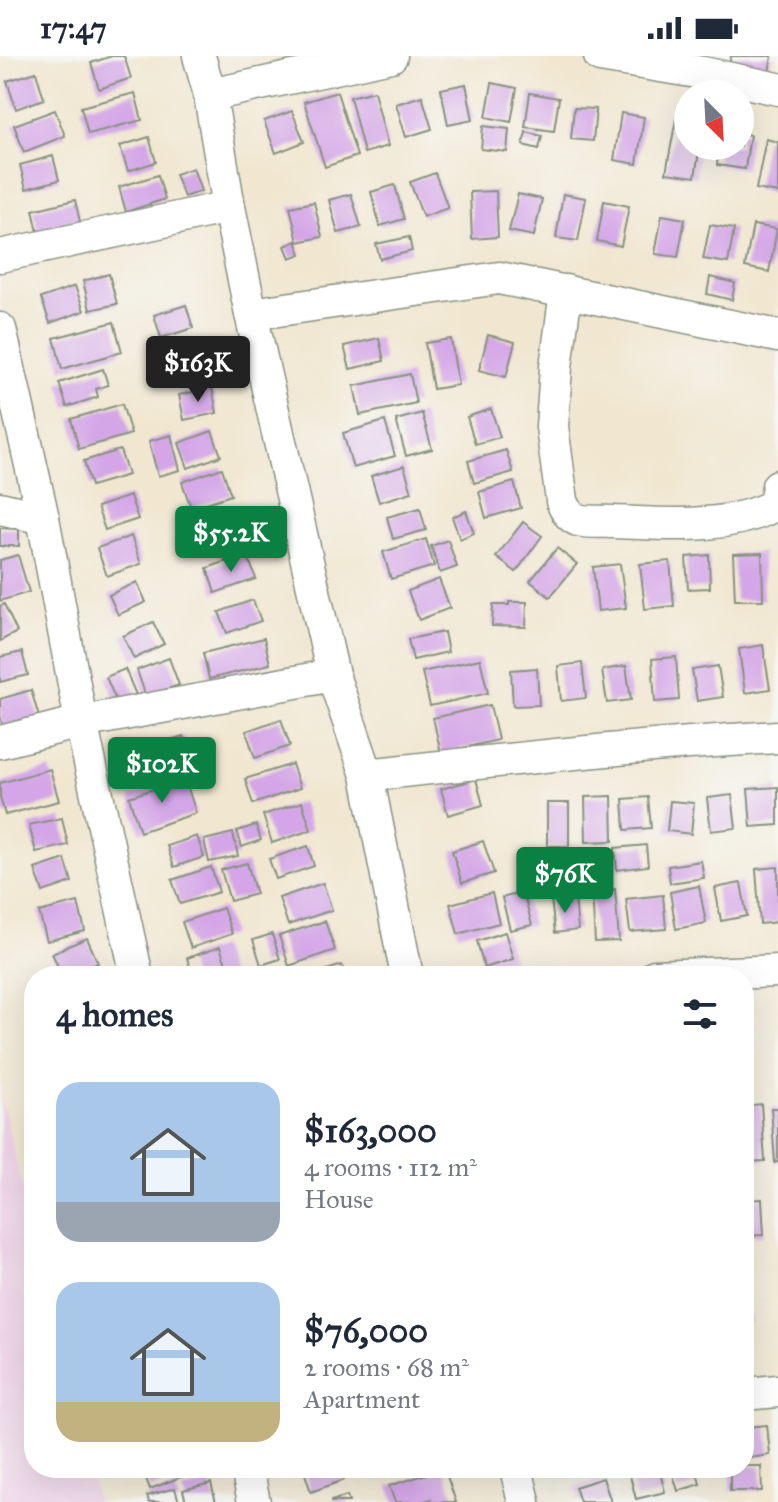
<!DOCTYPE html>
<html lang="en">
<head>
<meta charset="utf-8">
<style>
  body { margin:0; font-family:"IM FELL Great Primer",serif; background:#f6f6f7; color:#1f2937; height:100vh; display:flex; flex-direction:column; font-size:30px; white-space:nowrap }
  * { box-sizing:border-box; margin:0 }
  p { font-size:26px; color:#747a83 }
  .icon { flex:none; width:44px; height:44px; fill:none; stroke:currentColor; stroke-width:2; stroke-linecap:round; stroke-linejoin:round }
  .map { position:relative; flex:1; overflow:hidden }
  .details { position:absolute; left:24px; top:910px; width:730px; height:512px; display:flex; flex-direction:column; background:#fff; border-radius:32px; box-shadow:0 8px 32px #0002 }
  .details>* { flex:none }
  .needle { width:52px; rotate:156deg }
  .controls { position:absolute; left:674px; top:24px; display:grid; gap:16px }
  .controls a { display:grid; place-items:center; width:80px; height:80px; border-radius:50%; background:#fff; box-shadow:0 8px 32px #0002; font-size:40px }
  .price { position:absolute; translate:-50% -68px; padding:0 18px; border-radius:8px; background:#0b8043; color:#fff; font-size:26px; line-height:52px; filter:drop-shadow(0 2px 4px #0008) }
  .price::after { content:''; position:absolute; left:50%; top:48px; width:24px; height:18px; margin-left:-12px; background:inherit; clip-path:polygon(0 0,100% 0,50% 100%) }
  .price.active { background:#222; color:#fff }
  ul { padding:0; list-style:none }
  li { display:flex; align-items:center; gap:24px; height:200px; padding:0 32px }
  li span { display:grid; place-items:center; flex:none; width:224px; height:160px; border-radius:24px; color:#555 }
  li>.icon { margin-inline-start:auto }
  span .icon { width:96px; height:96px; fill:#fffc; stroke-width:1 }
  li b { font-size:34px }
  h2 { display:flex; justify-content:space-between; align-items:center; height:96px; padding:0 32px; font-size:34px }
  .status { display:flex; justify-content:space-between; align-items:center; height:56px; padding:0 40px; background:#fff; direction:ltr }
  .status svg { height:22px; fill:currentColor }
  .map>svg:first-child { display:block }
  .built { fill:#eed0e7 }
  .building { fill:#d4a6e7 }
  .lines { fill:none; stroke-linecap:round; stroke-linejoin:round }
  .minor-casing { stroke:#889282; stroke-width:35 }
  .minor { stroke:#fff; stroke-width:32 }
</style>
</head>
<body>
<div class="status"><b>17:47</b><svg viewBox="0 0 49 12"><path d="M0 12V9h3v3zM5 12V6h3v6zM10 12V3h3v9zM15 12V0h3v12zM26 1h20v11H26zM47 4h2v5h-2z"/></svg></div>
<div class="map">
<svg width="778" height="1446" viewBox="0 0 778 1446">
  <rect width="100%" height="100%" fill="#f6f6f2"/>
  <filter id="ink" filterUnits="userSpaceOnUse"><feTurbulence type="fractalNoise" baseFrequency=".0125" numOctaves="2"/><feDisplacementMap in="SourceGraphic" scale="16" xChannelSelector="R" yChannelSelector="G"/><feConvolveMatrix kernelMatrix="1 2 1 2 8 2 1 2 1" color-interpolation-filters="sRGB"/></filter>
  <filter id="wash" filterUnits="userSpaceOnUse"><feTurbulence type="fractalNoise" baseFrequency=".006" numOctaves="4" result="noise"/><feDisplacementMap in="SourceGraphic" scale="32" xChannelSelector="R" yChannelSelector="G"/><feGaussianBlur stdDeviation="1.8" result="paint"/><feColorMatrix in="noise" values="0 0 0 0 0 0 0 0 0 0 0 0 0 0 0 0 0 1.4 0 .05"/><feComposite in="paint" operator="in"/></filter>
  <g filter="url(#wash)">
    <rect width="100%" height="100%" fill="#f1e7d1"/>
    <!-- built -->
    <polygon class="built" points="0,1038 34,1180 34,1412 89,1412 97,1446 0,1446"/>
    <g id="blocks">
      <!-- building -->
      <g class="building">
        <polygon points="112,0 124,0 131,22 99,33 91,7"/>
        <polygon points="731,0 772,0 768,21 728,15"/>
        <polygon points="36,16 44,43 16,53 7,25"/>
        <polygon points="492,27 517,32 511,66 486,61"/>
        <polygon points="466,28 473,64 448,69 441,33"/>
        <polygon points="374,35 388,90 364,97 350,41"/>
        <polygon points="337,36 357,100 325,111 304,46"/>
        <polygon points="135,37 142,64 88,78 81,51"/>
        <polygon points="530,37 559,42 554,75 525,71"/>
        <polygon points="422,40 432,73 406,81 396,48"/>
        <polygon points="574,52 596,53 593,85 571,83"/>
        <polygon points="55,54 65,80 24,96 14,69"/>
        <polygon points="292,55 304,86 276,97 264,65"/>
        <polygon points="621,57 644,61 637,108 614,104"/>
        <polygon points="676,63 688,66 688,90 700,90 695,121 666,117"/>
        <polygon points="483,70 509,73 507,96 481,93"/>
        <polygon points="526,76 542,80 539,93 523,89"/>
        <polygon points="740,77 750,79 745,113 717,109 719,90 740,90"/>
        <polygon points="149,81 156,106 128,115 120,90"/>
        <polygon points="766,83 778,86 778,137 756,133"/>
        <polygon points="53,100 59,124 26,133 20,109"/>
        <polygon points="193,112 201,135 184,141 175,118"/>
        <polygon points="435,117 448,152 423,161 410,126"/>
        <polygon points="158,119 165,143 126,156 119,131"/>
        <polygon points="395,129 404,163 380,170 371,136"/>
        <polygon points="496,135 498,181 472,183 470,136"/>
        <polygon points="351,138 361,171 338,177 329,144"/>
        <polygon points="518,138 542,143 534,180 509,175"/>
        <polygon points="563,138 586,142 578,185 556,182"/>
        <polygon points="75,144 81,170 39,180 33,154"/>
        <polygon points="604,145 629,150 621,190 597,185"/>
        <polygon points="314,146 322,181 298,186 290,151"/>
        <polygon points="662,159 685,163 678,201 655,198"/>
        <polygon points="710,169 734,173 728,207 703,203"/>
        <polygon points="753,169 777,173 769,216 745,211"/>
        <polygon points="409,181 412,195 380,203 376,188"/>
        <polygon points="296,185 301,198 290,202 285,190"/>
        <polygon points="109,218 117,248 90,254 83,225"/>
        <polygon points="710,221 735,227 732,244 707,238"/>
        <polygon points="75,230 84,255 50,267 41,242"/>
        <polygon points="186,249 193,272 161,282 154,259"/>
        <polygon points="114,266 122,296 62,313 54,282"/>
        <polygon points="488,279 515,286 506,321 479,314"/>
        <polygon points="379,282 384,305 350,313 344,290"/>
        <polygon points="451,283 458,329 433,333 425,287"/>
        <polygon points="198,289 206,317 165,328 158,301"/>
        <polygon points="103,313 108,329 96,333 98,341 67,351 59,327"/>
        <polygon points="410,318 416,347 360,359 354,330"/>
        <polygon points="212,332 217,357 184,364 179,339"/>
        <polygon points="122,348 131,378 79,393 71,363"/>
        <polygon points="491,353 500,381 475,388 467,361"/>
        <polygon points="422,357 432,393 406,400 396,364"/>
        <polygon points="385,365 395,400 353,412 343,377"/>
        <polygon points="212,375 221,400 188,412 179,387"/>
        <polygon points="171,379 180,414 158,420 149,385"/>
        <polygon points="120,394 128,419 91,430 84,405"/>
        <polygon points="506,394 513,416 474,427 468,405"/>
        <polygon points="404,410 412,436 379,446 371,420"/>
        <polygon points="222,412 231,439 191,452 182,426"/>
        <polygon points="514,426 521,452 486,462 479,436"/>
        <polygon points="130,440 138,463 105,474 97,451"/>
        <polygon points="420,452 426,474 393,483 387,461"/>
        <polygon points="242,453 252,480 216,494 206,467"/>
        <polygon points="466,455 474,477 460,483 452,461"/>
        <polygon points="523,466 542,480 516,516 496,501"/>
        <polygon points="0,472 19,473 19,490 0,490"/>
        <polygon points="131,480 141,508 107,520 97,492"/>
        <polygon points="426,483 434,510 391,523 383,496"/>
        <polygon points="448,484 457,511 440,517 431,490"/>
        <polygon points="557,492 577,508 550,541 530,525"/>
        <polygon points="762,497 763,544 735,544 733,498"/>
        <polygon points="247,498 256,523 215,537 207,512"/>
        <polygon points="18,499 29,536 0,545 0,504"/>
        <polygon points="709,499 710,532 688,533 686,501"/>
        <polygon points="670,505 674,550 645,553 640,508"/>
        <polygon points="620,508 626,552 598,555 593,511"/>
        <polygon points="439,523 450,552 419,564 408,535"/>
        <polygon points="137,526 146,546 118,559 109,539"/>
        <polygon points="253,544 261,565 227,577 219,556"/>
        <polygon points="509,546 527,546 526,571 492,570 493,549 509,549"/>
        <polygon points="4,548 17,576 0,585 0,550"/>
        <polygon points="153,566 164,588 134,603 123,580"/>
        <polygon points="444,576 448,596 413,604 408,583"/>
        <polygon points="264,582 270,608 209,623 203,597"/>
        <polygon points="763,589 770,633 745,637 739,593"/>
        <polygon points="22,596 28,619 0,626 0,601"/>
        <polygon points="676,601 679,644 655,646 652,603"/>
        <polygon points="169,602 179,629 146,641 137,614"/>
        <polygon points="480,603 488,637 430,650 422,616"/>
        <polygon points="582,607 586,642 561,645 558,610"/>
        <polygon points="626,610 631,644 607,647 602,614"/>
        <polygon points="718,610 723,641 697,645 692,614"/>
        <polygon points="537,612 539,649 513,650 511,614"/>
        <polygon points="125,613 136,639 117,647 106,621"/>
        <polygon points="31,634 39,661 3,671 0,660 0,643"/>
        <polygon points="490,649 498,684 441,697 433,662"/>
        <polygon points="281,663 290,690 255,702 246,675"/>
        <polygon points="183,680 192,707 151,720 142,693"/>
        <polygon points="292,708 300,732 253,748 245,723"/>
        <polygon points="50,713 59,745 5,759 0,741 0,727"/>
        <polygon points="185,723 196,757 140,776 129,741"/>
        <polygon points="476,723 483,749 448,759 441,733"/>
        <polygon points="778,731 778,769 751,771 748,733"/>
        <polygon points="732,739 736,772 711,775 707,742"/>
        <polygon points="612,740 613,785 586,786 585,741"/>
        <polygon points="648,741 651,772 625,774 623,743"/>
        <polygon points="670,745 694,747 691,778 667,775"/>
        <polygon points="302,746 311,774 272,787 263,759"/>
        <rect x="547" y="747" width="22" height="43"/>
        <polygon points="62,762 68,789 36,796 29,769"/>
        <polygon points="256,769 261,784 242,791 237,775"/>
        <polygon points="233,777 238,800 209,806 204,784"/>
        <polygon points="197,780 204,801 174,811 167,790"/>
        <polygon points="483,785 494,817 462,827 452,795"/>
        <polygon points="646,789 648,810 617,814 615,792"/>
        <polygon points="308,790 314,810 276,823 269,803"/>
        <polygon points="65,803 72,826 43,836 35,813"/>
        <polygon points="701,805 704,822 670,827 668,810"/>
        <polygon points="247,807 256,838 230,845 221,814"/>
        <polygon points="211,811 219,836 180,848 172,824"/>
        <polygon points="778,811 778,866 760,868 756,813"/>
        <polygon points="323,827 332,854 288,869 279,842"/>
        <polygon points="741,827 747,860 721,865 715,832"/>
        <polygon points="699,830 706,867 676,873 670,836"/>
        <polygon points="615,833 619,885 595,886 592,835"/>
        <polygon points="523,836 532,869 510,874 502,842"/>
        <polygon points="492,837 499,867 458,878 450,848"/>
        <polygon points="663,839 666,873 630,876 626,843"/>
        <polygon points="575,841 578,874 555,877 551,843"/>
        <polygon points="78,846 85,875 47,885 39,856"/>
        <polygon points="223,852 232,878 191,892 182,866"/>
        <polygon points="325,865 335,894 289,910 279,880"/>
        <polygon points="505,876 513,903 484,912 477,885"/>
        <polygon points="272,878 280,903 261,909 253,884"/>
        <polygon points="87,882 98,907 69,920 62,920 52,897"/>
        <polygon points="220,891 230,919 193,920 187,902"/>
        <polygon points="342,909 345,920 311,920 311,919"/>
        <polygon points="761,1048 765,1105 744,1106 744,1050"/>
        <polygon points="771,1052 778,1052 778,1106 775,1107"/>
        <polygon points="762,1143 764,1179 744,1180 744,1144"/>
        <polygon points="744,1229 746,1229 751,1266 744,1267"/>
        <polygon points="767,1369 770,1399 749,1402 746,1371"/>
        <polygon points="744,1410 761,1410 762,1435 730,1435 730,1412 744,1412"/>
        <polygon points="142,1412 204,1412 150,1433"/>
        <polygon points="303,1412 340,1412 344,1424 311,1436"/>
        <polygon points="432,1412 444,1412 456,1446 432,1446 431,1443 421,1446 395,1446 389,1430 434,1416"/>
        <polygon points="628,1412 659,1412 665,1436 636,1443"/>
        <polygon points="671,1412 696,1412 700,1428 678,1435"/>
        <polygon points="603,1422 611,1446 580,1446 575,1431"/>
        <polygon points="211,1427 216,1446 186,1446 183,1434"/>
        <polygon points="175,1432 179,1446 149,1446 147,1440"/>
        <polygon points="347,1440 349,1446 331,1446 331,1445"/>
      </g>
    </g>
  </g>
  <g filter="url(#ink)">
    <use href="#blocks" fill-opacity="0" stroke="#889282" stroke-width="2"/>
    <g class="lines">
      <defs>
        <g id="minor">
          <polyline points="199,0 210,39 229,151 251,258 333,619 367,719 407,920"/>
          <polyline points="600,0 703,17 778,33"/>
          <polyline points="210,39 391,0"/>
          <polyline points="0,200 229,151"/>
          <path d="M566,235L556,311L552,371L562,445C565,453 570,461 578,464C587,467 605,465 615,466C668,468 727,474 775,449L778,430"/>
          <polyline points="251,258 499,222 778,280"/>
          <polyline points="0,273 43,462 81,666 137,920"/>
          <polyline points="0,452 43,462"/>
          <polyline points="0,686 81,666 333,619"/>
          <path d="M367,719C503,704 641,689 778,681"/>
          <polyline points="655,920 778,915"/>
          <polyline points="744,1338 778,1335"/>
          <polyline points="247,1412 254,1446"/>
          <polyline points="516,1412 524,1446"/>
        </g>
      </defs>
      <!-- minor casing -->
      <use href="#minor" class="minor-casing"/>
      <!-- minor -->
      <use href="#minor" class="minor"/>
    </g>
  </g>
</svg>
<div class="controls">
<a><svg class="needle" viewBox="-14 -14 28 28"><path d="M0-13l5 13h-10z" fill="#e53935"/><path d="M0 13l5-13h-10z" fill="#747a83"/></svg></a>
</div>
<b class="price active" style="left:198px;top:348px">$163K</b>
<b class="price" style="left:231px;top:518px">$55.2K</b>
<b class="price" style="left:162px;top:749px">$102K</b>
<b class="price" style="left:565px;top:859px">$76K</b>
<section class="details">
<h2>4 homes<svg class="icon" aria-label="filters" viewBox="0 0 24 24"><path d="M4 7h16M4 17h16"/><circle cx="9" cy="7" r="2"/><circle cx="15" cy="17" r="2"/></svg></h2>
<ul>
<li><span style="background:linear-gradient(#a9c7e8 75%,#9aa5b1 0)"><svg class="icon" aria-label="home" viewBox="0 0 24 24"><path d="M3 11l9-7 9 7M6 9v11h12V9"/></svg></span><div><b>$163,000</b><p>4 rooms · 112 m²</p><p>House</p></div></li>
<li><span style="background:linear-gradient(#a9c7e8 75%,#c2b280 0)"><svg class="icon" aria-label="home" viewBox="0 0 24 24"><path d="M3 11l9-7 9 7M6 9v11h12V9"/></svg></span><div><b>$76,000</b><p>2 rooms · 68 m²</p><p>Apartment</p></div></li>
</ul>
</section>
</div>
</body>
</html>
